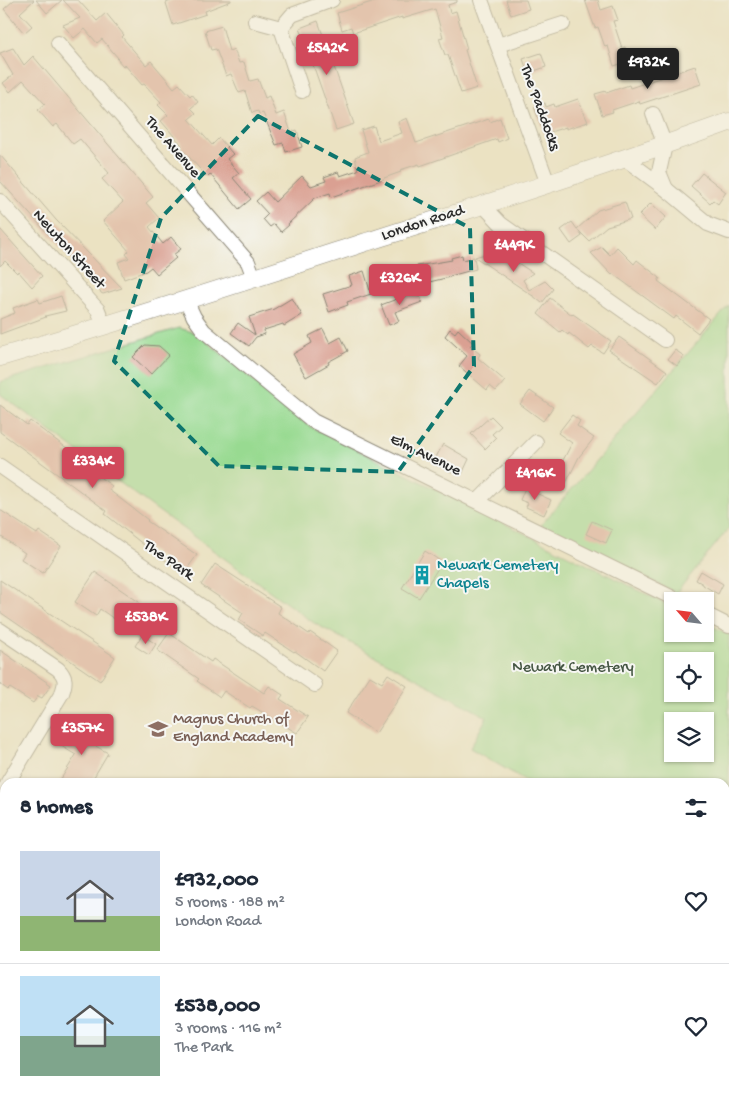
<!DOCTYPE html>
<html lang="en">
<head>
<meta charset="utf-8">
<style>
  body { margin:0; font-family:"Gochi Hand",sans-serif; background:#f6f6f7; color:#1f2937; height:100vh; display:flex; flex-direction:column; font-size:19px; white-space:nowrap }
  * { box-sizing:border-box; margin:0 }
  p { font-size:16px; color:#747a83 }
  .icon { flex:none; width:28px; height:28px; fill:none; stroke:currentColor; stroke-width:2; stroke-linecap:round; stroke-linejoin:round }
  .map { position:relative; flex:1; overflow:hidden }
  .panel { position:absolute; left:0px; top:778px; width:730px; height:321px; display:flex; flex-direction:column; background:#fff; border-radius:15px 15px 0 0; box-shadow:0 1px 4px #0004 }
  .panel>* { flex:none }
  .needle { width:32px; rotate:298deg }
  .controls { position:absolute; left:664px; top:592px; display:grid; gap:10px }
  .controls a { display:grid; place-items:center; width:50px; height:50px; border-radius:0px; background:#fff; box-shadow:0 1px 4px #0004; font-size:25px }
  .price { position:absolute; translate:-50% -42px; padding:0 11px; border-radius:5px; background:#d1495b; color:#fff; font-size:16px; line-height:32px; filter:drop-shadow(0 1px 2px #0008) }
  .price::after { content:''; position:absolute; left:50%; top:30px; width:15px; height:11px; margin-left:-8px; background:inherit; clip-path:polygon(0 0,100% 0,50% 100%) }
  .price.active { background:#222; color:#fff }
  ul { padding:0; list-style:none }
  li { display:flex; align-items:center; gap:15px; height:125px; padding:0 20px }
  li+li { border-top:1px solid #e0e1e3 }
  li span { display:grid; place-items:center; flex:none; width:140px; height:100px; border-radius:0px; color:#555 }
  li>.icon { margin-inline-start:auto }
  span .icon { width:60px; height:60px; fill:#fffc; stroke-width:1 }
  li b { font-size:21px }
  h2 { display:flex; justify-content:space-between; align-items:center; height:60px; padding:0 20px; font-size:21px }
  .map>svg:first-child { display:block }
  .green { fill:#98da91; stroke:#62825e; fill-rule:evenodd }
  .building { fill:#daa092 }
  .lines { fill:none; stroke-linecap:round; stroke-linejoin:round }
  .minor-casing { stroke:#8b8676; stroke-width:16 }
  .major-casing { stroke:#8b8676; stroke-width:19 }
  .minor { stroke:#fff; stroke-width:14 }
  .major { stroke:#fff; stroke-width:18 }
  .marked { fill:none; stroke:#0f766e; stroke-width:4; stroke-dasharray:10 6; stroke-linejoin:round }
  .labels { text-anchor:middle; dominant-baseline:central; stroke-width:4; stroke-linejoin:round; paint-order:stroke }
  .street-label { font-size:16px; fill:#2b2b2b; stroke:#f6f6f2 }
  .culture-label { font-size:16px; fill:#0d838f; stroke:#f6f6f2; text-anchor:start }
  .park-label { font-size:16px; fill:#465744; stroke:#f6f6f2 }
  .education-label { font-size:16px; fill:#785e54; stroke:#f6f6f2; text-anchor:start }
</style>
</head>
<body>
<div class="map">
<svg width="729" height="1098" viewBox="0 0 729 1098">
  <rect width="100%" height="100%" fill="#f6f6f2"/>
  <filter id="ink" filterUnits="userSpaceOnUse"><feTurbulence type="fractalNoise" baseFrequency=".02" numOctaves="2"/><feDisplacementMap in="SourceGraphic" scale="10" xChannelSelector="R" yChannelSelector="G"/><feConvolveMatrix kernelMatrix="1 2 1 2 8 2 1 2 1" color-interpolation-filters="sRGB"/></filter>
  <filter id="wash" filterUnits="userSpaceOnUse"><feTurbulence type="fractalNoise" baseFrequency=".0096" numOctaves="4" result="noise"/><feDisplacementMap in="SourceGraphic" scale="20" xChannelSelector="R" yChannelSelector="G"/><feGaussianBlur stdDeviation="1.12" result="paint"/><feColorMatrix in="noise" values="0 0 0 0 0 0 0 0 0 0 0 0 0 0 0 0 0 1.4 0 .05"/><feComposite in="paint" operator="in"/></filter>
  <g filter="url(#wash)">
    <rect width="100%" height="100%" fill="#ebe2c2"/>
    <!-- green -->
    <g class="green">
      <polygon points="729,305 729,528 676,593 541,525"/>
      <path d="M179,328L196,333L309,426L672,607V634H705V623L729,634V910L725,908V782H528L470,748L487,717L314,623L157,510L0,394V382ZM672,661H705V694H672ZM672,721H705V754H672Z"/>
      <polygon points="34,1094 114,1094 121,1098 31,1098"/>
    </g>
    <g id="blocks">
      <!-- building -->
      <g class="building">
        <polygon points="14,0 34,0 20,13 32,26 24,33 4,9"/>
        <polygon points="36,0 62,0 47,13"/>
        <polygon points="63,0 78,0 97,21 106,13 124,35 122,37 146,65 151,61 174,88 179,84 190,96 192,94 198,102 191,108 196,113 189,119 212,145 219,138 233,154 227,159 239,173 233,178 251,199 239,209 210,174 207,177 182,149 181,144 161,121 168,115 158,105 161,102 144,84 142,85 125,65 123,66 117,59 118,58 102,39 97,43 85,29 74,38 63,25 80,18"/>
        <polygon points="173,0 231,0 231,1 205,11 206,14 173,25 166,3"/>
        <polygon points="378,0 457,0 457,2 448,5 450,13 456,11 467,49 465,50 477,88 461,93 448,55 445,55 439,38 443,37 435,9 402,19 402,17 353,33 351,27 342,30 337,13"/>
        <polygon points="506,0 526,0 529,9 511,15"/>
        <polygon points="585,0 598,0 601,10 613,6 618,20 613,21 622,48 625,47 630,61 614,66 608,46 605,47 598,27 595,28"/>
        <polygon points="318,21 354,124 336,130 300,28"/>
        <polygon points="222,26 229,51 234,49 239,63 244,62 250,81 258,79 265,98 269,96 276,115 284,112 291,132 297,130 302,147 286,152 283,143 276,145 263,113 259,114 258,111 252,113 245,91 239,93 231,74 226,76 216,49 211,50 205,31"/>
        <polygon points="13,48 24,65 33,56 153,197 146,203 159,218 149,227 163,244 171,237 181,249 173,255 176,258 157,274 151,267 146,271 124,279 118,262 129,258 126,254 129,251 103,221 123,202 102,179 109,173 80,139 73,144 57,124 53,127 38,110 45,104 23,80 10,92 3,83 13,75 0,53"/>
        <polygon points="541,53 546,67 528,73 523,59"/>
        <polygon points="695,66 701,84 640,104 639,101 612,110 613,112 602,115 595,94 606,91 606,93 629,85 630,88"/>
        <polygon points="578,99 588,122 566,129 566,127 544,134 534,107 545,103 546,107 554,104 555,107"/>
        <polygon points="407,118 416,143 489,119 490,122 500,118 507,138 498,142 497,139 420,166 419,164 400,170 401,172 384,178 384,179 331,197 330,193 315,198 288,224 289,225 281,232 274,224 270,227 263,219 268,214 256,201 266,192 275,202 302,176 311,186 326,181 324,177 338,172 340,176 358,170 355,157 368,152 361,130 374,126 379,141 402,133 398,122"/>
        <polygon points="0,155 56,220 122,288 103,294 101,293 99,288 87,275 86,276 0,181"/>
        <polygon points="702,173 726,192 718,204 713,200 710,203 691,186"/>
        <polygon points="625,202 631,219 607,226 589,241 577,229 582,236 571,244 561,230 572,222 577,229 598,210"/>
        <polygon points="651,203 666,217 655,230 639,215"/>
        <polygon points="0,229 42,276 32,287 18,271 17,273 5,261 0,266"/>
        <polygon points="602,247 610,255 617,247 634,264 637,260 660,278 658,281 709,319 698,333 676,316 674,319 613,274 612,275 591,253"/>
        <polygon points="487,249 504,254 533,273 523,280 529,290 545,281 553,289 542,303 532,295 533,296 475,257 485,254"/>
        <polygon points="462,255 463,260 474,257 476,269 450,276 450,277 421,284 417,266 452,260 451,258"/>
        <polygon points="364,271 371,294 347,302 348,305 329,312 323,294 352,285 349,276"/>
        <polygon points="418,291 422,302 395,312 399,321 389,325 381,305"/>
        <polygon points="61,296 66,311 45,316 46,317 0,334 0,319 15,313 13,308 38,299 40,303"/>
        <polygon points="292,298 302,315 284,326 283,324 264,330 265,334 256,337 249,346 231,333 238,323 255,335 249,317 274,309"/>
        <polygon points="550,298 572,315 573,314 611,341 603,353 592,346 589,349 569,333 568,335 562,330 560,332 538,314"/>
        <polygon points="323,329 330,343 341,337 348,351 328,362 329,364 306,377 293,354 312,343 309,336"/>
        <polygon points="450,329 455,333 458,329 473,343 470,346 480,354 478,358 505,381 496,391 490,386 487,390 459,366 467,356 445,336"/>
        <polygon points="619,337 667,371 658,383 609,350"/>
        <polygon points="145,345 159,346 169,355 151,374 133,357"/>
        <polygon points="675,350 684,356 677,366 668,359"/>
        <polygon points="530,391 553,407 543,421 520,404"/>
        <polygon points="0,405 27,425 30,421 68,449 65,452 112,486 109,490 148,520 147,521 197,555 184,573 149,549 105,514 107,511 0,432"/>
        <polygon points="572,415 580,421 577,426 594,438 579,457 565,485 547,477 554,463 560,466 572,443 558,433"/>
        <polygon points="491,416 501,426 492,434 496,438 485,449 471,434"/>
        <polygon points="443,444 469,459 462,474 455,471 454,473 433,463"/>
        <polygon points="525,488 551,500 544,515 526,507 528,503 520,500"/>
        <polygon points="0,510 37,534 39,531 61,546 43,573 21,559 25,553 0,536"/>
        <polygon points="592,521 612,530 606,543 586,534"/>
        <polygon points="425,551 442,562 419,598 402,588"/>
        <polygon points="215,564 281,607 278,613 309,634 310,632 337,651 323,671 295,651 294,652 265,633 263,636 239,620 243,613 201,585"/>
        <polygon points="701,571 723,584 718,594 703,585 703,584 696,580"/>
        <polygon points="95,572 139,602 130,615 127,613 120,623 100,609 96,616 75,602"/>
        <polygon points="0,580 115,657 100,681 0,612"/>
        <polygon points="169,633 211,662 213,659 264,693 269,686 283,695 280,699 308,717 297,733 252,706 250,708 224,691 220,697 197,681 199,679 157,650"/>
        <polygon points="142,635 156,644 149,655 135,646"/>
        <polygon points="0,650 51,685 42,698 38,696 33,703 10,688 8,690 0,684"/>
        <polygon points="388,674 407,686 376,733 346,713 370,676 382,683"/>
        <polygon points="76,720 90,728 83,739 108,753 91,782 59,782 76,755 61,746"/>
      </g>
    </g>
  </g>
  <g filter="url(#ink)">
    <use href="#blocks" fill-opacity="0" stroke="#8b8676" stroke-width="1"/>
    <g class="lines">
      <defs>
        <g id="minor">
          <polyline points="481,0 548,184"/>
          <polyline points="255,21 281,28 292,15 332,0"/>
          <polyline points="281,28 302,91"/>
          <polyline points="58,43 248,262 254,278"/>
          <polyline points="498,45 563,24"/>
          <polyline points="653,114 665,145 659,172 666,189"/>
          <polyline points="624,158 666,189 708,224 729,232"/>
          <polyline points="0,201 98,310 104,325"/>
          <polyline points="483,205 501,224 665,340"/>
          <polyline points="186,300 194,317 204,331 313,421 679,601"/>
          <polyline points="0,466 315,685"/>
          <polyline points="478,501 536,442"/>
          <polyline points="705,614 729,626"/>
          <path d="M0,630L58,669C66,677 66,682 62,693L8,782"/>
          <polyline points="0,797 5,788"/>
          <polyline points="725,975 729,977"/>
          <polyline points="0,988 5,991"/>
          <polyline points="725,1084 729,1085"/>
          <polyline points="492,1094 501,1098"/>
          <polyline points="24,1098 27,1094"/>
          <polyline points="472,1098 475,1094"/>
        </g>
        <path id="major" d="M0,357C121,322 240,283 360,244C483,205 607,166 729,122"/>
      </defs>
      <!-- minor casing -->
      <use href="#minor" class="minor-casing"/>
      <!-- major casing -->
      <use href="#major" class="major-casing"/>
      <!-- minor -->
      <use href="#minor" class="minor"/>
      <!-- major -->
      <use href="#major" class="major"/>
    </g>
  </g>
  <!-- marked area -->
  <path d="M0 0H729V1098H0ZM258,116L470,228L474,366L398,472L219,466L114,361L161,218Z" fill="#ebe2c2" fill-opacity=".55" fill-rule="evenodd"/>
  <path class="marked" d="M258,116L470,228L474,366L398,472L219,466L114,361L161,218Z"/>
  <!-- icons -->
  <defs>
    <symbol id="building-bare" viewBox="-9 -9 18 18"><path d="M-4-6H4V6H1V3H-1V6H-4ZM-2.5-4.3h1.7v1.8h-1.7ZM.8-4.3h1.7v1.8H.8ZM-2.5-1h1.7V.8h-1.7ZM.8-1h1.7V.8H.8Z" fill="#0f9aa8" stroke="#f6f6f2" stroke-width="2.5" paint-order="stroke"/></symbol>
    <symbol id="school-bare" viewBox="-9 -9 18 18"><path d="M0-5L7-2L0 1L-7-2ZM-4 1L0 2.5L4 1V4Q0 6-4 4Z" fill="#8d6e63" stroke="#f6f6f2" stroke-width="2.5" paint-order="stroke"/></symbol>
  </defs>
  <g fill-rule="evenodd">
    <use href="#building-bare" x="408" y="561" width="28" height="28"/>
    <use href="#school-bare" x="144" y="715" width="28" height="28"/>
  </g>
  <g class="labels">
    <!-- street labels -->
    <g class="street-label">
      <text transform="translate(539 108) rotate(70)">The Paddocks</text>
      <text transform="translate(172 148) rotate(49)">The Avenue</text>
      <text transform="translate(423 224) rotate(-18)">London Road</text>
      <text transform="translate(68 250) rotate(48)">Newton Street</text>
      <text transform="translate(425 456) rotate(26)">Elm Avenue</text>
      <text transform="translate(168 561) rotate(35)">The Park</text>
    </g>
    <!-- culture labels -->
    <g class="culture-label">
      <text x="437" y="566">Newark Cemetery<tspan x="437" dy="18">Chapels</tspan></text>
    </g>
    <!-- park labels -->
    <g class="park-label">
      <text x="573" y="668">Newark Cemetery</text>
    </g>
    <!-- education labels -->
    <g class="education-label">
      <text x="173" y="720">Magnus Church of<tspan x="173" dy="18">England Academy</tspan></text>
    </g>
  </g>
</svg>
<div class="controls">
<a><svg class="needle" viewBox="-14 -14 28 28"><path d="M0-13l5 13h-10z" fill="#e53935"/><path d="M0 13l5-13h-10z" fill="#747a83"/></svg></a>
<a><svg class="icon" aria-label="locate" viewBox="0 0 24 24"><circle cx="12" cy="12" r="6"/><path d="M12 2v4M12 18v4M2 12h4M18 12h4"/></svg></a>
<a><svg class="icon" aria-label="layers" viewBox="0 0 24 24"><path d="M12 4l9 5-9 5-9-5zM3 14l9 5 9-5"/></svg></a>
</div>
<b class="price" style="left:327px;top:76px">£542K</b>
<b class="price active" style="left:648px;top:90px">£932K</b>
<b class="price" style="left:514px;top:273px">£449K</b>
<b class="price" style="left:400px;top:306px">£326K</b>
<b class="price" style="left:93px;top:489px">£334K</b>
<b class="price" style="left:535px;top:501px">£416K</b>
<b class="price" style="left:146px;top:645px">£538K</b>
<b class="price" style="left:82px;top:756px">£357K</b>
<section class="panel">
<h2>8 homes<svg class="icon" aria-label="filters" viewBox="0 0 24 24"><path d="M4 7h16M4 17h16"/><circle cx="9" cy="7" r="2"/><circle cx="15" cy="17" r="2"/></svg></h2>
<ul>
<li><span style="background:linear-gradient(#c9d6e8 65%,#8fb573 0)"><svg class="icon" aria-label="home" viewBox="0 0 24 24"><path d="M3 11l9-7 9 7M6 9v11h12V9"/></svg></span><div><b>£932,000</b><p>5 rooms · 188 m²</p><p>London Road</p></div><svg class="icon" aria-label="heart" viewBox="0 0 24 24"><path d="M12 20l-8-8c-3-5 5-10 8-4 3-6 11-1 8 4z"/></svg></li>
<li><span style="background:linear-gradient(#bfe0f5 60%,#7fa58c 0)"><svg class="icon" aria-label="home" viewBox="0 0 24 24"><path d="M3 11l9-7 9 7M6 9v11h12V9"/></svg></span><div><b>£538,000</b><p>3 rooms · 116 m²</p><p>The Park</p></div><svg class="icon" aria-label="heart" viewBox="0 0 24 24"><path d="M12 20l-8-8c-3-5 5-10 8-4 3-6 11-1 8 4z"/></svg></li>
</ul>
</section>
</div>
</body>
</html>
